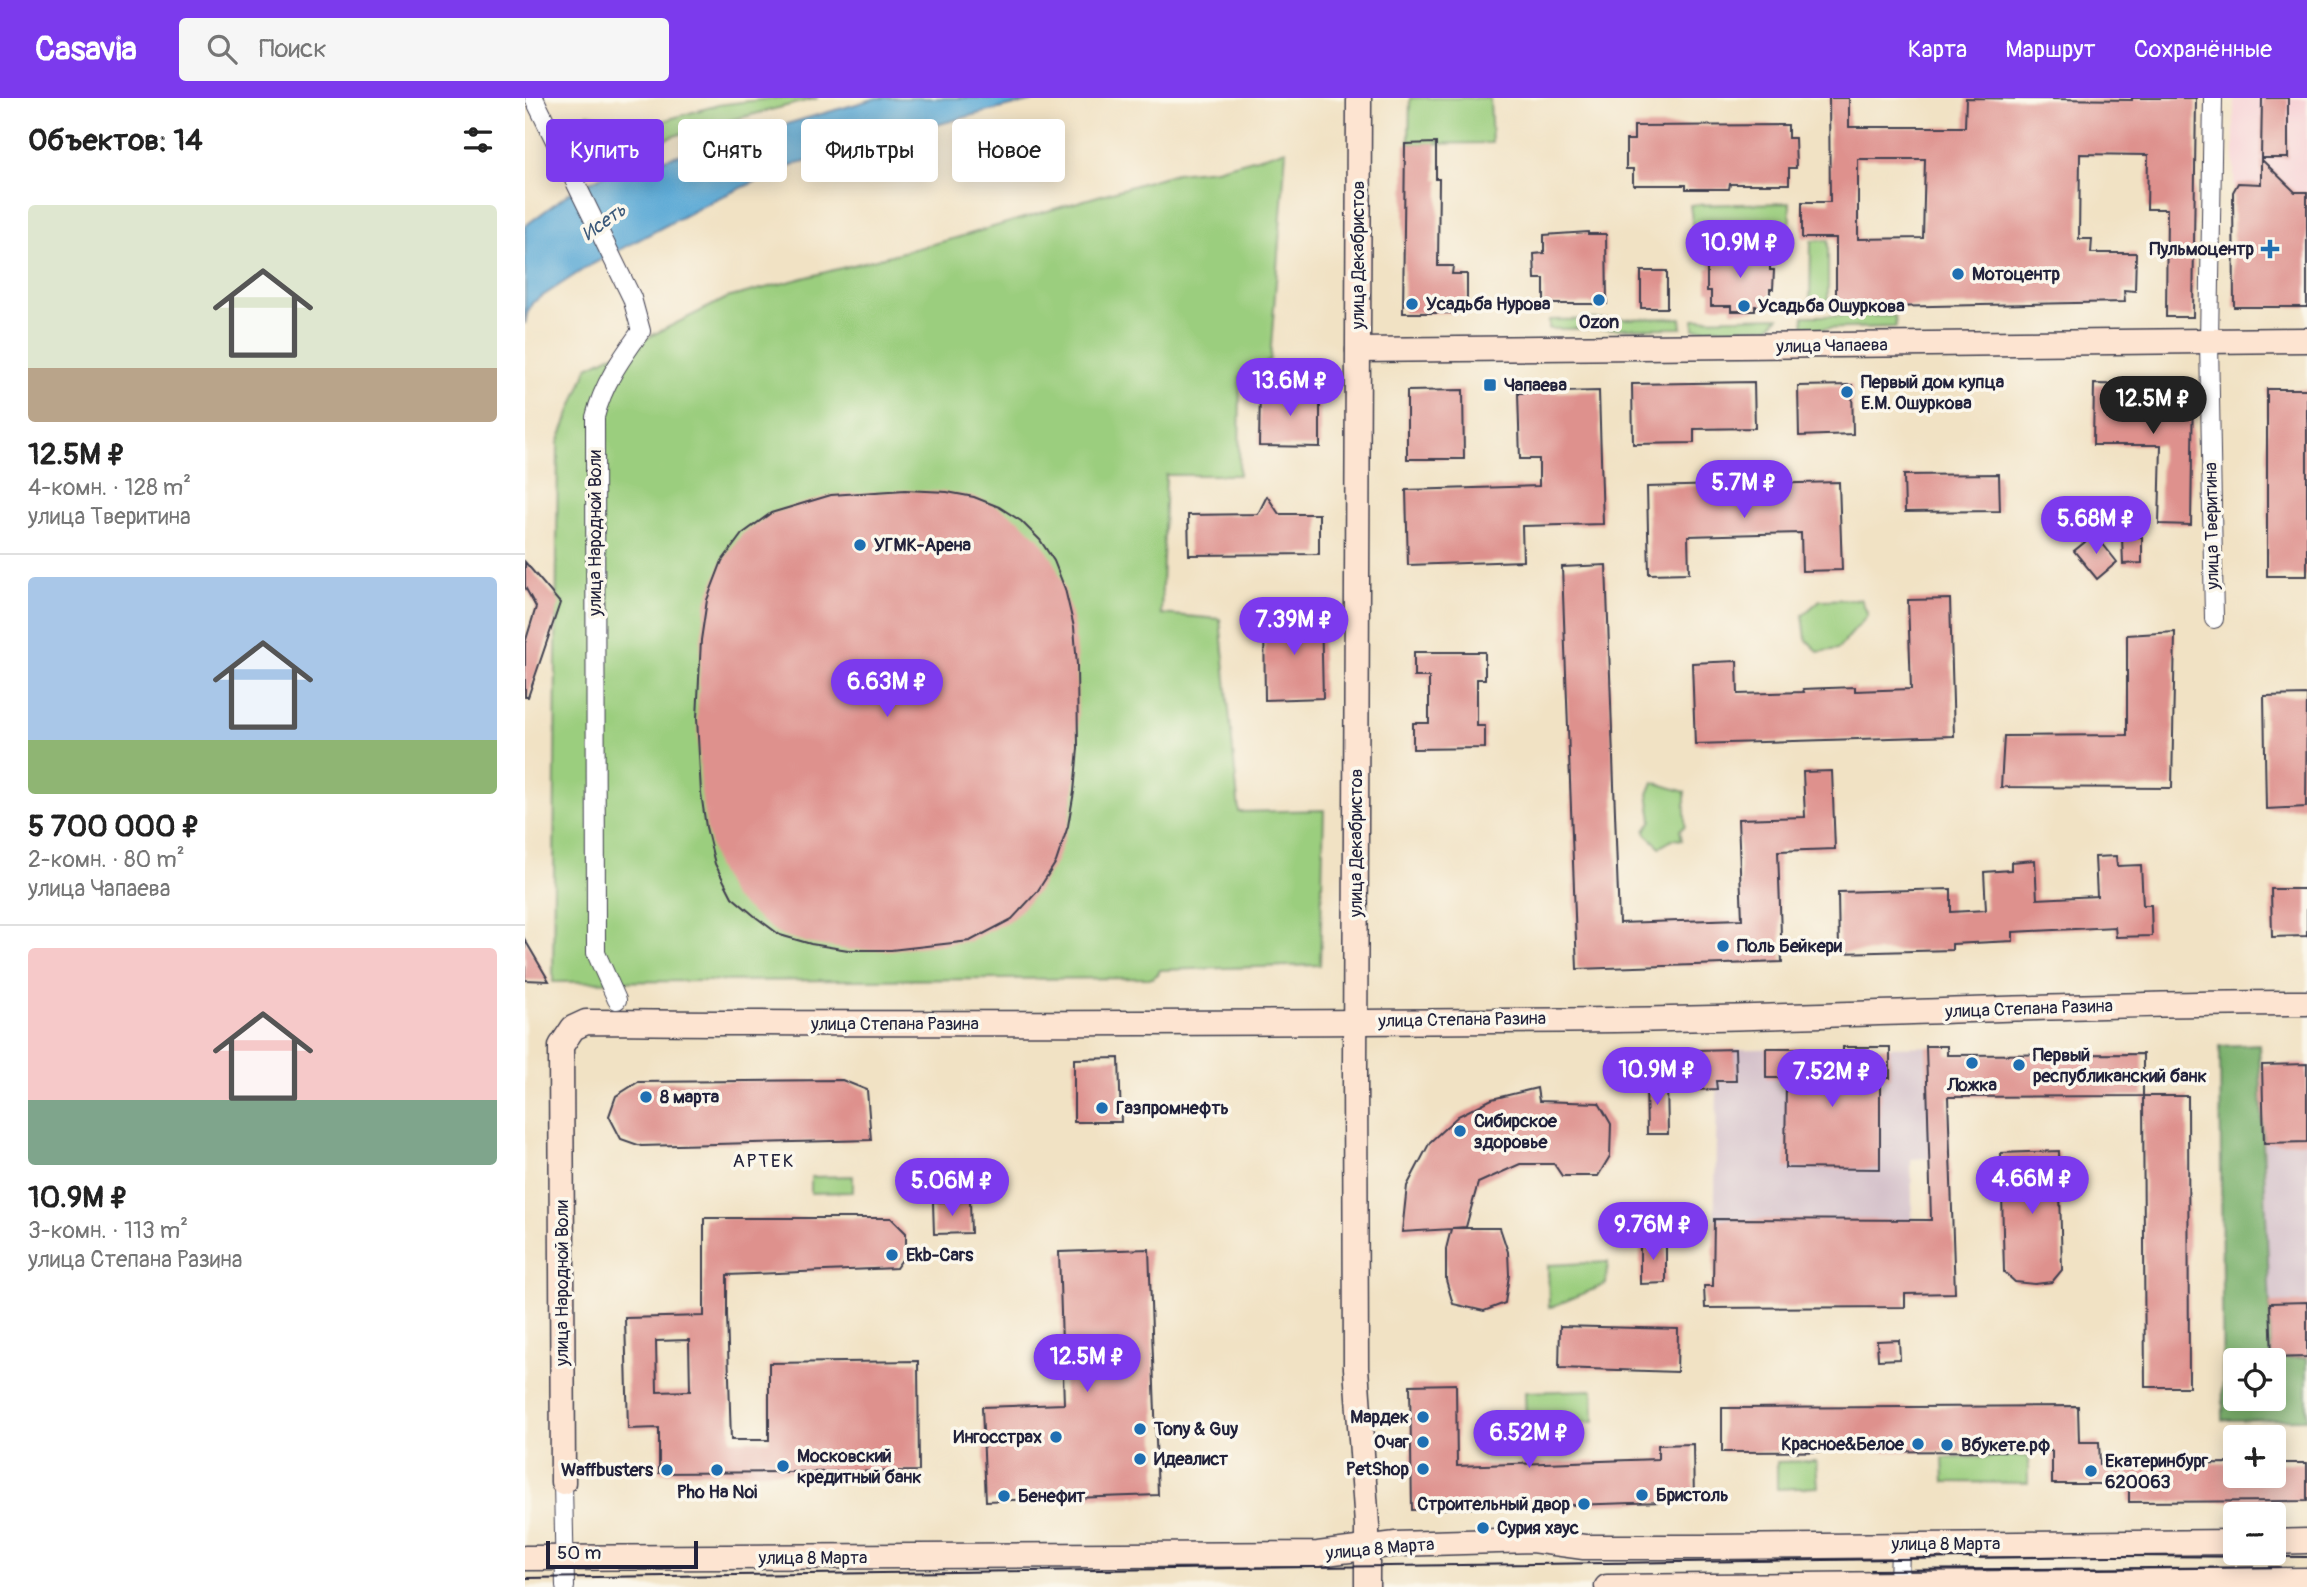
<!DOCTYPE html>
<html lang="ru">
<head>
<meta charset="utf-8">
<style>
  body { margin:0; font-family:Pangolin,sans-serif; background:#f6f6f6; color:#222; height:100vh; display:flex; flex-direction:column; font-size:26px; white-space:nowrap }
  * { box-sizing:border-box; margin:0 }
  p { font-size:23px; color:#767676 }
  .icon { flex:none; width:38px; height:38px; fill:none; stroke:currentColor; stroke-width:2; stroke-linecap:round; stroke-linejoin:round }
  .map { position:relative; flex:1; overflow:hidden }
  .details { display:flex; flex-direction:column; background:#fff; width:525px }
  .details>* { flex:none }
  .guide { position:absolute; left:21px; top:21px; width:665px; height:63px; display:flex; gap:14px }
  .controls { position:absolute; left:1698px; top:1250px; display:grid; gap:14px }
  .controls a { display:grid; place-items:center; width:63px; height:63px; border-radius:7px; background:#fff; box-shadow:0 4px 18px #0003; font-size:35px }
  .scale { position:absolute; left:21px; bottom:18px; width:152px; box-sizing:border-box; padding-left:7px; border:4px solid #22223b; border-top:0; font-size:19px; line-height:24px; white-space:nowrap; color:#22223b; -webkit-text-stroke:5px #fbf7ec; paint-order:stroke }
  .price { position:absolute; translate:-50% -60px; padding:0 16px; border-radius:24px; background:#7c3aed; color:#fff; font-size:23px; line-height:46px; filter:drop-shadow(0 2px 4px #0008) }
  .price::after { content:''; position:absolute; left:50%; top:42px; width:21px; height:16px; margin-left:-10px; background:inherit; clip-path:polygon(0 0,100% 0,50% 100%) }
  .price.current { background:#222; color:#fff }
  ul { padding:0; list-style:none }
  li { display:grid; align-content:center; gap:14px; height:371px; padding:0 28px }
  li+li { border-top:2px solid #e0e0e0 }
  li span { display:grid; place-items:center; height:217px; border-radius:7px; color:#555 }
  li>.icon { margin-inline-start:auto }
  span .icon { width:126px; height:126px; fill:#fffc; stroke-width:1 }
  li b { font-size:30px }
  h2 { display:flex; justify-content:space-between; align-items:center; height:84px; padding:0 28px; font-size:30px }
  .tag { padding:0 24px; border-radius:7px; background:#fff; box-shadow:0 4px 18px #0003; font-size:24px; line-height:63px }
  .tag.current { background:#7c3aed; color:#fff }
  header { display:flex; align-items:center; gap:42px; box-sizing:border-box; height:98px; padding:0 35px; background:#7c3aed; color:#fff }
  header strong { font-size:33px }
  nav { display:flex; gap:38px; margin-inline-start:auto; font-size:24px }
  .search { width:490px; height:63px; background:#f6f6f6; display:flex; align-items:center; gap:18px; box-sizing:border-box; padding:0 24px; border-radius:7px; color:#767676; font-size:26px }
  main { display:flex; flex:1; min-height:0 }
  .map>svg:first-child { display:block }
  .built { fill:#f7cfd4 }
  .industrial { fill:#d2bdc8 }
  .green { fill:#9bce7e; stroke:#5e785c; stroke-width:2 }
  .forest { fill:#7cb16d; stroke:#4f6a54; stroke-width:2; fill-rule:evenodd }
  .water { fill:#5daad6; stroke:#406688; stroke-width:2 }
  .building { fill:#de918d; fill-rule:evenodd }
  .lines { fill:none; stroke-linecap:round; stroke-linejoin:round }
  .street-casing { stroke:#413f50; stroke-width:20 }
  .secondary-casing { stroke:#413f50; stroke-width:27 }
  .street { stroke:#fff; stroke-width:18 }
  .secondary { stroke:#fde4d1; stroke-width:24 }
  .tram { stroke:#22223b; stroke-width:2 }
  .poi-dot { fill:#1f6fb2; stroke:#fbf7ec; stroke-width:2.5 }
  .labels { text-anchor:middle; dominant-baseline:central; stroke-width:7; stroke-linejoin:round; paint-order:stroke }
  .poi-label { font-size:18px; font-weight:bold; fill:#22223b; stroke:#fbf7ec; text-anchor:start }
  .street-label { font-size:18px; fill:#22223b; stroke:#fbf7ec }
  .water-label { font-size:19px; font-style:italic; fill:#3a5879; stroke:#fbf7ec }
  .neighbourhood-label { font-size:19px; letter-spacing:2px; fill:#22223b; stroke:#fbf7ec }
</style>
</head>
<body>
<header>
<strong>Casavia</strong>
<div class="search"><svg class="icon" aria-label="search" viewBox="0 0 24 24"><circle cx="10" cy="10" r="6"/><path d="M15 15l6 6"/></svg>Поиск</div>
<nav><a>Карта</a><a>Маршрут</a><a>Сохранённые</a></nav>
</header>
<main>
<section class="details">
<h2>Объектов: 14<svg class="icon" aria-label="filters" viewBox="0 0 24 24"><path d="M4 7h16M4 17h16"/><circle cx="9" cy="7" r="2"/><circle cx="15" cy="17" r="2"/></svg></h2>
<ul>
<li><span style="background:linear-gradient(#dfe7d0 75%,#b9a48a 0)"><svg class="icon" aria-label="home" viewBox="0 0 24 24"><path d="M3 11l9-7 9 7M6 9v11h12V9"/></svg></span><div><b>12.5M ₽</b><p>4-комн. · 128 m²</p><p>улица Тверитина</p></div></li>
<li><span style="background:linear-gradient(#a9c7e8 75%,#8fb573 0)"><svg class="icon" aria-label="home" viewBox="0 0 24 24"><path d="M3 11l9-7 9 7M6 9v11h12V9"/></svg></span><div><b>5 700 000 ₽</b><p>2-комн. · 80 m²</p><p>улица Чапаева</p></div></li>
<li><span style="background:linear-gradient(#f6c9c9 70%,#7fa58c 0)"><svg class="icon" aria-label="home" viewBox="0 0 24 24"><path d="M3 11l9-7 9 7M6 9v11h12V9"/></svg></span><div><b>10.9M ₽</b><p>3-комн. · 113 m²</p><p>улица Степана Разина</p></div></li>
</ul>
</section>
<div class="map">
<svg width="1782" height="1489" viewBox="0 0 1782 1489">
  <rect width="100%" height="100%" fill="#fbf7ec"/>
  <filter id="ink" filterUnits="userSpaceOnUse"><feTurbulence type="fractalNoise" baseFrequency=".0143" numOctaves="2"/><feDisplacementMap in="SourceGraphic" scale="14" xChannelSelector="R" yChannelSelector="G"/><feConvolveMatrix kernelMatrix="1 2 1 2 8 2 1 2 1" color-interpolation-filters="sRGB"/></filter>
  <filter id="wash" filterUnits="userSpaceOnUse"><feTurbulence type="fractalNoise" baseFrequency=".00686" numOctaves="4" result="noise"/><feDisplacementMap in="SourceGraphic" scale="28" xChannelSelector="R" yChannelSelector="G"/><feGaussianBlur stdDeviation="1.57" result="paint"/><feColorMatrix in="noise" values="0 0 0 0 0 0 0 0 0 0 0 0 0 0 0 0 0 1.4 0 .05"/><feComposite in="paint" operator="in"/></filter>
  <g filter="url(#wash)">
    <rect width="100%" height="100%" fill="#f1e2c4"/>
    <!-- built -->
    <rect class="built" x="1709" y="0" width="73" height="209"/>
    <!-- industrial -->
    <g class="industrial">
      <polygon points="1422,948 1425,1050 1404,1060 1386,1061 1388,1141 1189,1144 1192,992 1171,992 1170,952"/>
      <polygon points="1782,965 1782,1260 1747,1260 1737,967"/>
    </g>
    <!-- green -->
    <g class="green">
      <path d="M251,0H293L171,31L84,59C62,55 60,45 51,26L63,16L120,28L193,7Z"/>
      <polygon points="885,0 965,0 967,45 884,46"/>
      <polygon points="761,52 745,262 715,278 714,377 641,377 636,516 695,521 714,714 799,712 795,867 635,872 633,876 627,880 28,884 33,345 63,269 202,200 431,140 651,75 691,71"/>
      <polygon points="1265,105 1265,138 1169,138 1165,107"/>
      <polygon points="1303,142 1303,210 1285,209 1286,143"/>
      <polygon points="1279,218 1370,218 1371,229 1278,231"/>
      <polygon points="1254,219 1245,229 1169,231 1169,221"/>
      <polygon points="1156,220 1157,230 1024,231 1024,222"/>
      <polygon points="1336,501 1343,517 1313,551 1293,554 1281,541 1278,517 1295,502"/>
      <polygon points="1128,684 1160,694 1160,728 1155,732 1157,742 1149,741 1135,749 1121,736 1120,733 1127,722 1123,696"/>
      <polygon points="328,1078 328,1094 286,1095 286,1079"/>
      <polygon points="1083,1164 1081,1186 1024,1210 1023,1167"/>
      <polygon points="1068,1292 1069,1324 1001,1327 1000,1294"/>
      <polygon points="1503,1358 1503,1385 1419,1384 1418,1360"/>
      <polygon points="1291,1363 1293,1389 1252,1391 1252,1364"/>
    </g>
    <!-- forest -->
    <path class="forest" d="M1734,946L1747,1260H1782V1321L1698,1322L1695,948ZM1710,1262H1748V1300H1710Z"/>
    <!-- water -->
    <polygon class="water" points="352,0 521,0 448,17 273,65 191,101 62,169 7,205 2,216 0,226 0,128 44,95 84,74 136,62"/>
    <g id="blocks">
      <!-- building -->
      <g class="building">
        <path d="M1304,0H1324V29H1440L1441,0L1607,2V0H1671L1668,219H1641L1642,111H1622L1623,57L1555,56L1554,141H1567L1566,155H1611L1610,193L1599,192L1600,204L1311,210V140H1277V104H1305ZM1333,61H1400L1398,140L1333,141Z"/>
        <polygon points="1737,0 1763,0 1763,60 1736,60"/>
        <polygon points="1263,27 1263,40 1270,40 1271,70 1264,70 1264,86 1205,86 1204,91 1161,91 1161,87 1108,87 1108,71 1101,71 1101,42 1109,42 1109,28"/>
        <polygon points="911,45 911,81 914,81 913,168 928,168 927,176 942,176 942,215 878,215 880,46"/>
        <polygon points="1736,61 1770,94 1782,94 1782,209 1709,209 1708,94 1713,85 1736,86"/>
        <polygon points="1063,134 1063,136 1081,136 1082,206 1019,206 1019,181 1010,181 1009,156 1019,155 1019,137"/>
        <polygon points="1185,154 1245,154 1245,172 1249,172 1248,191 1245,191 1245,209 1230,208 1230,213 1206,213 1206,208 1186,208 1186,193 1182,193 1182,170 1185,170"/>
        <rect x="1116" y="173" width="26" height="37"/>
        <polygon points="1229,284 1230,330 1169,331 1169,345 1108,346 1107,286"/>
        <polygon points="1569,286 1668,288 1666,427 1634,426 1636,347 1568,347"/>
        <polygon points="1327,287 1328,336 1274,338 1273,288"/>
        <polygon points="735,291 795,292 795,349 734,348"/>
        <rect x="1742" y="291" width="40" height="187"/>
        <polygon points="938,292 939,361 882,361 882,293"/>
        <polygon points="1074,293 1078,426 997,428 998,463 883,467 881,392 1014,388 1014,361 995,361 993,295"/>
        <polygon points="1474,376 1475,413 1380,414 1379,377"/>
        <polygon points="1314,384 1317,472 1277,473 1276,435 1163,438 1164,475 1124,476 1122,389"/>
        <polygon points="380,392 422,394 449,399 474,409 496,423 515,442 529,463 540,491 549,529 552,567 553,650 549,694 543,728 531,764 512,794 487,821 445,843 366,852 323,852 286,846 255,837 232,820 207,799 190,766 181,729 176,695 172,620 176,542 182,502 197,463 217,436 246,415 306,397"/>
        <polygon points="742,398 754,416 794,416 794,456 664,457 663,417 733,416"/>
        <polygon points="1570,436 1592,464 1572,481 1549,453"/>
        <polygon points="1597,439 1617,439 1617,465 1598,466"/>
        <polygon points="0,464 35,505 3,599 0,599 0,545 11,509 0,489"/>
        <polygon points="1081,467 1094,825 1217,821 1213,721 1280,719 1278,674 1307,673 1310,751 1253,753 1257,864 1052,871 1037,469"/>
        <polygon points="1425,501 1429,638 1170,646 1167,565 1212,563 1213,596 1279,594 1278,591 1330,589 1330,593 1386,591 1383,502"/>
        <polygon points="796,515 798,600 740,602 739,523 749,523 748,517"/>
        <polygon points="1650,534 1647,690 1476,689 1479,638 1602,637 1602,537"/>
        <polygon points="889,554 960,554 960,581 952,581 952,628 960,628 960,650 888,651 888,625 904,625 904,579 889,579"/>
        <polygon points="1782,597 1781,709 1741,711 1739,598"/>
        <polygon points="1591,758 1592,768 1616,767 1618,807 1626,807 1627,838 1591,839 1590,829 1488,834 1488,843 1427,846 1427,852 1314,855 1313,794 1426,791 1426,814 1461,812 1459,774 1486,772 1486,764 1510,762 1512,801 1572,798 1570,759"/>
        <polygon points="1746,791 1782,791 1782,838 1747,839"/>
        <polygon points="0,842 24,883 0,882"/>
        <polygon points="1401,948 1422,948 1422,957 1618,956 1618,998 1423,999 1430,1195 1380,1196 1380,1209 1180,1210 1179,1188 1188,1188 1189,1121 1406,1122"/>
        <polygon points="1318,949 1365,949 1365,980 1355,980 1355,1071 1260,1070 1261,980 1241,980 1241,950 1282,950 1282,980 1318,980"/>
        <polygon points="1210,951 1211,983 1191,983 1192,991 1171,992 1170,952"/>
        <polygon points="594,960 596,1024 549,1024 549,961"/>
        <polygon points="1782,966 1782,1044 1739,1045 1737,967"/>
        <polygon points="317,982 342,992 346,1042 116,1048 96,1041 84,1018 91,998 113,984"/>
        <polygon points="1121,983 1142,983 1143,1036 1122,1036"/>
        <polygon points="1012,990 1014,1003 1074,1005 1086,1026 1085,1058 1073,1078 1037,1078 1029,1066 995,1066 953,1085 941,1129 927,1130 975,1130 983,1154 984,1177 980,1205 959,1213 928,1206 921,1182 921,1151 926,1131 877,1134 882,1088 905,1044 933,1018 967,1001"/>
        <polygon points="1618,998 1663,998 1664,1289 1620,1289"/>
        <polygon points="1534,1053 1537,1172 1527,1184 1510,1186 1490,1184 1479,1174 1476,1055"/>
        <polygon points="445,1103 446,1135 409,1136 408,1104"/>
        <path d="M179,1120H366L381,1135V1156L371,1170L202,1177V1217L206,1342H244V1265L393,1263L394,1373L134,1375V1330L103,1331L100,1220L179,1218ZM164,1242L165,1293L132,1294L131,1243Z"/>
        <polygon points="1141,1141 1141,1185 1115,1186 1115,1142"/>
        <polygon points="624,1151 633,1397 461,1403 457,1309 539,1306 534,1154"/>
        <polygon points="1782,1204 1782,1259 1747,1260 1745,1205"/>
        <polygon points="1035,1228 1153,1231 1152,1274 1034,1270"/>
        <polygon points="1374,1242 1375,1261 1353,1262 1352,1243"/>
        <polygon points="931,1286 932,1368 1133,1361 1133,1347 1168,1346 1169,1403 887,1412 885,1287"/>
        <polygon points="1553,1308 1554,1344 1574,1344 1575,1366 1710,1365 1710,1377 1748,1377 1748,1365 1782,1365 1782,1403 1604,1404 1604,1386 1527,1386 1527,1353 1197,1354 1197,1310"/>
      </g>
    </g>
  </g>
  <g filter="url(#ink)">
    <use href="#blocks" fill-opacity="0" stroke="#413f50" stroke-width="2"/>
    <g class="lines">
      <defs>
        <g id="street">
          <path d="M9,0L107,200L116,233C96,261 78,286 70,319L71,855L92,902"/>
          <polyline points="1688,0 1684,243 1689,521"/>
          <polyline points="38,1384 40,1489"/>
          <polyline points="1374,1489 1375,1447"/>
        </g>
        <g id="secondary">
          <polyline points="834,0 830,969 831,1270 842,1427 842,1489"/>
          <polyline points="833,252 1782,242"/>
          <path d="M38,1384L36,948L48,930L61,924C404,927 747,925 1090,922C1321,919 1551,905 1782,905"/>
          <polyline points="1748,1444 1782,1443"/>
          <polyline points="0,1460 793,1456 871,1446 1007,1442 1059,1449 1182,1449 1710,1444"/>
          <polyline points="1082,1489 1782,1482"/>
        </g>
      </defs>
      <!-- street casing -->
      <use href="#street" class="street-casing"/>
      <!-- secondary casing -->
      <use href="#secondary" class="secondary-casing"/>
      <!-- street -->
      <use href="#street" class="street"/>
      <!-- secondary -->
      <use href="#secondary" class="secondary"/>
      <!-- tram -->
      <g class="tram">
        <polyline points="1346,1472 1755,1469"/>
        <polyline points="0,1480 1586,1458 1782,1459"/>
      </g>
    </g>
  </g>
  <!-- markers -->
  <g class="poi-dot">
    <path d="M1741.5 140.5h7v7h7v7h-7v7h-7v-7h-7v-7h7z"/>
    <circle cx="1433" cy="176" r="7"/>
    <circle cx="1074" cy="202" r="7"/>
    <circle cx="887" cy="206" r="7"/>
    <circle cx="1219" cy="208" r="7"/>
    <rect x="958" y="280" width="14" height="14" rx="3.5"/>
    <circle cx="1322" cy="294" r="7"/>
    <circle cx="335" cy="447" r="7"/>
    <circle cx="1198" cy="848" r="7"/>
    <circle cx="1447" cy="965" r="7"/>
    <circle cx="1494" cy="967" r="7"/>
    <circle cx="121" cy="999" r="7"/>
    <circle cx="577" cy="1010" r="7"/>
    <circle cx="935" cy="1033" r="7"/>
    <circle cx="367" cy="1157" r="7"/>
    <circle cx="898" cy="1319" r="7"/>
    <circle cx="615" cy="1331" r="7"/>
    <circle cx="531" cy="1339" r="7"/>
    <circle cx="898" cy="1344" r="7"/>
    <circle cx="1393" cy="1346" r="7"/>
    <circle cx="1422" cy="1347" r="7"/>
    <circle cx="615" cy="1361" r="7"/>
    <circle cx="258" cy="1368" r="7"/>
    <circle cx="898" cy="1371" r="7"/>
    <circle cx="142" cy="1372" r="7"/>
    <circle cx="192" cy="1372" r="7"/>
    <circle cx="1566" cy="1373" r="7"/>
    <circle cx="1117" cy="1397" r="7"/>
    <circle cx="479" cy="1398" r="7"/>
    <circle cx="1059" cy="1406" r="7"/>
    <circle cx="958" cy="1430" r="7"/>
  </g>
  <g class="labels">
    <!-- poi labels -->
    <g class="poi-label">
      <text x="1729" y="151" text-anchor="end">Пульмоцентр</text>
      <text x="1447" y="176">Мотоцентр</text>
      <text x="901" y="206">Усадьба Нурова</text>
      <text x="1233" y="208">Усадьба Ошуркова</text>
      <text x="1074" y="224" text-anchor="middle">Ozon</text>
      <text x="1336" y="284">Первый дом купца<tspan x="1336" dy="21">Е.М. Ошуркова</tspan></text>
      <text x="979" y="287">Чапаева</text>
      <text x="349" y="447">УГМК-Арена</text>
      <text x="1212" y="848">Поль Бейкери</text>
      <text x="1508" y="957">Первый<tspan x="1508" dy="21">республиканский банк</tspan></text>
      <text x="1447" y="987" text-anchor="middle">Ложка</text>
      <text x="135" y="999">8 марта</text>
      <text x="591" y="1010">Газпромнефть</text>
      <text x="949" y="1023">Сибирское<tspan x="949" dy="21">здоровье</tspan></text>
      <text x="381" y="1157">Ekb-Cars</text>
      <text x="884" y="1319" text-anchor="end">Мардек</text>
      <text x="629" y="1331">Tony &amp; Guy</text>
      <text x="517" y="1339" text-anchor="end">Ингосстрах</text>
      <text x="884" y="1344" text-anchor="end">Очаг</text>
      <text x="1379" y="1346" text-anchor="end">Красное&amp;Белое</text>
      <text x="1436" y="1347">Вбукете.рф</text>
      <text x="272" y="1358">Московский<tspan x="272" dy="21">кредитный банк</tspan></text>
      <text x="629" y="1361">Идеалист</text>
      <text x="1580" y="1363">Екатеринбург<tspan x="1580" dy="21">620063</tspan></text>
      <text x="884" y="1371" text-anchor="end">PetShop</text>
      <text x="128" y="1372" text-anchor="end">Waffbusters</text>
      <text x="192" y="1394" text-anchor="middle">Pho Ha Noi</text>
      <text x="1131" y="1397">Бристоль</text>
      <text x="493" y="1398">Бенефит</text>
      <text x="1045" y="1406" text-anchor="end">Строительный двор</text>
      <text x="972" y="1430">Сурия хаус</text>
    </g>
    <!-- street labels -->
    <g class="street-label">
      <text transform="translate(833 157) rotate(-90)">улица Декабристов</text>
      <text transform="translate(1307 248) rotate(-1)">улица Чапаева</text>
      <text transform="translate(1687 428) rotate(-91)">улица Тверитина</text>
      <text transform="translate(70 435) rotate(-90)">улица Народной Воли</text>
      <text transform="translate(831 745) rotate(-90)">улица Декабристов</text>
      <text transform="translate(1504 911) rotate(-2)">улица Степана Разина</text>
      <text transform="translate(937 922) rotate(-1)">улица Степана Разина</text>
      <text x="370" y="926">улица Степана Разина</text>
      <text transform="translate(37 1185) rotate(-90)">улица Народной Воли</text>
      <text x="1421" y="1446">улица 8 Марта</text>
      <text transform="translate(855 1451) rotate(-5)">улица 8 Марта</text>
      <text x="288" y="1460">улица 8 Марта</text>
    </g>
    <!-- water labels -->
    <g class="water-label">
      <text transform="translate(79 124) rotate(-36)">Исеть</text>
    </g>
    <!-- neighbourhood labels -->
    <g class="neighbourhood-label">
      <text x="239" y="1063">АРТЕК</text>
    </g>
  </g>
</svg>
<div class="controls">
<a><svg class="icon" aria-label="locate" viewBox="0 0 24 24"><circle cx="12" cy="12" r="6"/><path d="M12 2v4M12 18v4M2 12h4M18 12h4"/></svg></a>
<a>+</a>
<a>−</a>
</div>
<div class="scale">50 m</div>
<b class="price" style="left:1215px;top:182px">10.9M ₽</b>
<b class="price" style="left:765px;top:320px">13.6M ₽</b>
<b class="price current" style="left:1628px;top:338px">12.5M ₽</b>
<b class="price" style="left:1219px;top:422px">5.7M ₽</b>
<b class="price" style="left:1571px;top:458px">5.68M ₽</b>
<b class="price" style="left:769px;top:559px">7.39M ₽</b>
<b class="price" style="left:362px;top:621px">6.63M ₽</b>
<b class="price" style="left:1132px;top:1009px">10.9M ₽</b>
<b class="price" style="left:1307px;top:1011px">7.52M ₽</b>
<b class="price" style="left:1507px;top:1118px">4.66M ₽</b>
<b class="price" style="left:427px;top:1120px">5.06M ₽</b>
<b class="price" style="left:1128px;top:1164px">9.76M ₽</b>
<b class="price" style="left:562px;top:1296px">12.5M ₽</b>
<b class="price" style="left:1004px;top:1372px">6.52M ₽</b>
<div class="guide">
<a class="tag current">Купить</a>
<a class="tag">Снять</a>
<a class="tag">Фильтры</a>
<a class="tag">Новое</a>
</div>
</div>
</main>
</body>
</html>
